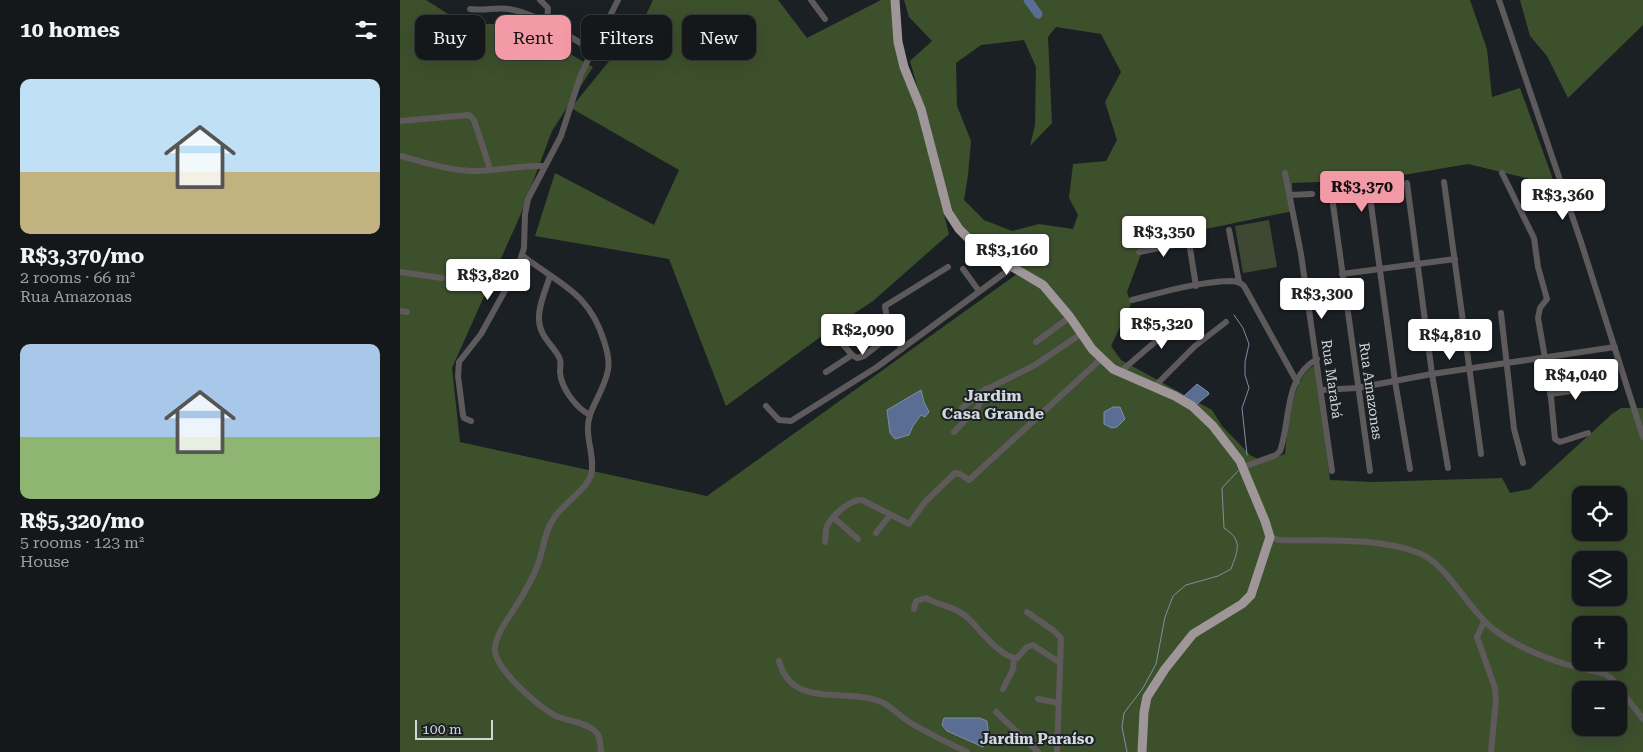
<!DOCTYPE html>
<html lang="en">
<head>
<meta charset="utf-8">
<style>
  body { margin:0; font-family:"Roboto Serif",serif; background:#212528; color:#f1f3f6; height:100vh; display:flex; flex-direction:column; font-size:19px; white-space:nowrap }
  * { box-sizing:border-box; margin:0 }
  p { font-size:16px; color:#9da0a3 }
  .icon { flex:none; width:28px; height:28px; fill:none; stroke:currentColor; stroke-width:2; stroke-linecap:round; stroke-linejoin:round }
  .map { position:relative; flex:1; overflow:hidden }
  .panel { display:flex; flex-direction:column; background:#14181b; width:400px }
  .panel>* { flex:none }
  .top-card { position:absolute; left:15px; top:15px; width:475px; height:45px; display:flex; gap:10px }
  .buttons { position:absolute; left:1172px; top:486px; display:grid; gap:10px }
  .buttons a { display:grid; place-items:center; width:55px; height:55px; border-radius:10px; background:#14181b; box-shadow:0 5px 20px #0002,0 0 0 1px #33373a; font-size:25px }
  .scale { position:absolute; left:15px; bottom:12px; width:78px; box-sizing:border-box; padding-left:5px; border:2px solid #d2d5d8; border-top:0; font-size:14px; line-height:18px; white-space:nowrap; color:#d2d5d8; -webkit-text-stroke:4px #1b2024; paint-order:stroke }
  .price { position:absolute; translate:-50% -42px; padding:0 11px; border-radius:5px; background:#fff; color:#222; font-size:16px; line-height:32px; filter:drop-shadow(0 1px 2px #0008) }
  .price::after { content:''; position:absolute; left:50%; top:30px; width:15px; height:11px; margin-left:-8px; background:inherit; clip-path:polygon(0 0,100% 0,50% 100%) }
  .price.on { background:#f39aa7; color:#111 }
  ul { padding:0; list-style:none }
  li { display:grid; align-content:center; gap:10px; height:265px; padding:0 20px }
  li span { display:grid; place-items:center; height:155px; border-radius:10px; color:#555 }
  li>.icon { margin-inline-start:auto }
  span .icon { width:90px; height:90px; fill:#fffc; stroke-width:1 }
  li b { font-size:21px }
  h2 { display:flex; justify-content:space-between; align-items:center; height:60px; padding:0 20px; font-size:21px }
  .tag { padding:0 18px; border-radius:10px; background:#14181b; box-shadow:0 5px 20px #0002,0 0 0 1px #33373a; font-size:18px; line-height:45px }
  .tag.on { background:#f39aa7; color:#111 }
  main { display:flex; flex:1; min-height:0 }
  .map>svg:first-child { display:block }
  .green { fill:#3d4932 }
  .forest { fill:#3d502c; fill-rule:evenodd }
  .water { fill:#596e92; stroke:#7d8da7 }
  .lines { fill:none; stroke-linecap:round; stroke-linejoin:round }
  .stream { stroke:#7d8da7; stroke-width:1 }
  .river { stroke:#596e92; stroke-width:9 }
  .minor { stroke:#5e5a5b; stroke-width:6 }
  .major { stroke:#9e9698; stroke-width:9 }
  .labels { text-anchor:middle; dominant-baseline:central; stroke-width:4; stroke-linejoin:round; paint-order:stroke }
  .street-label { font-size:14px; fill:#d2d5d8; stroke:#1b2024 }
  .neighbourhood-label { font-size:15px; font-weight:bold; fill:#d1d8de; stroke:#1b2024 }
  .quarter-label { font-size:16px; font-weight:bold; fill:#d1d8de; stroke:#1b2024 }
</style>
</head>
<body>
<main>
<section class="panel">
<h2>10 homes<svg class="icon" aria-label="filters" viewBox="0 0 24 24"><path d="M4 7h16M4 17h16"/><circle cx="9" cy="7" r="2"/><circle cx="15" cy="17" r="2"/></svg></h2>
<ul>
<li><span style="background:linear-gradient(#bfe0f5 60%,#c2b280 0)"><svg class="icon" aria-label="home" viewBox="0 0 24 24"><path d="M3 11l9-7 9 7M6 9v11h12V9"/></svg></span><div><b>R$3,370/mo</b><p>2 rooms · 66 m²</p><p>Rua Amazonas</p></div></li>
<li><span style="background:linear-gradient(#a9c7e8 60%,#8fb573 0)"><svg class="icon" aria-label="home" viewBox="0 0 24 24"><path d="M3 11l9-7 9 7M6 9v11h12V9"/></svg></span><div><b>R$5,320/mo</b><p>5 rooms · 123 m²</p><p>House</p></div></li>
</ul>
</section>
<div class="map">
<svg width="1243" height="752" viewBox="0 0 1243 752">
  <rect width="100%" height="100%" fill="#1b2024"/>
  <!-- green -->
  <polygon class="green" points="869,220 877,267 843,273 835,226"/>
  <!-- forest -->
  <g class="forest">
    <path d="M0,0H26L64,24H100L163,50L193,67L152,131L120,216L52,368L60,442L307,496L624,269L570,237L555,219L510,61L532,41L509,17L504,0H1070L1087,49L1092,97L1120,88L1155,185L1068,164L974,180L892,183L893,211L791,232L744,246L727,292L731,304L711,346L721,360L812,410L822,426L850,455L862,461L885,454C888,429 891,377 915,365L930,480L973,482L1102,478L1110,493L1130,489L1212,414L1221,408H1243V752H0ZM656,27L701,34L721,72L705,102L717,140L706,161L673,164L669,198L678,215L673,229L639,224L612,231L584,220L564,200L568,175L571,141L557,106L556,63L581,45L624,40L636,67L635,125L630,146L652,123L648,37ZM1181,495H1219V532H1181ZM1181,560H1219V598H1181ZM1181,625H1219V662H1181ZM1181,690H1219V728H1181Z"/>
    <polygon points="253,0 378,0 407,38 481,0 491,0 549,234 473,301 434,327 326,406 269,259 135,236 155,173 254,225 279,170 171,108 245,17"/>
    <polygon points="1120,0 1243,0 1243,25 1168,98 1147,56 1130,36"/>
  </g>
  <!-- water -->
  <g class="water">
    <polygon points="797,384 808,392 809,394 797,404 783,397"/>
    <polygon points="521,390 524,402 529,412 525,417 521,415 513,426 509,435 495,439 490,433 487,410"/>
    <polygon points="713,407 720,407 725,419 717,427 712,428 704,424 704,412"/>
    <polygon points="544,718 580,718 587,721 588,730 583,747 547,731 542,725"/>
  </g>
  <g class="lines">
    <!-- stream -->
    <g class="stream">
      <polyline points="834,315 843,328 849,344 845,362 845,375 849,388 842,408 847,455"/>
      <path d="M727,752L722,727L724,713L743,688L756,664L765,617L773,596L786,585L818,576L831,569C838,550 843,540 824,528L822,488L838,471"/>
    </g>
    <!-- river -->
    <polyline class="river" points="628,0 638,14"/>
    <!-- minor -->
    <g class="minor">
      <polyline points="140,0 148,8 147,23"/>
      <polyline points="411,0 425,19"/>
      <polyline points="1099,0 1181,242 1243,437"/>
      <path d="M70,9C83,11 97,7 109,9C139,14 166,35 192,50"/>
      <polyline points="0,121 69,115 74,120 90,169"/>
      <path d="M0,156C24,162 46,170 71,171C96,171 120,165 144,166"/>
      <polyline points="885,173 901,254 932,471"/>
      <polyline points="1102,173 1134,238 1138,267 1147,299 1140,308 1138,318 1150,387 1155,439 1160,442 1188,433"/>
      <polyline points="968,182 995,381 1010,469"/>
      <polyline points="1044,182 1081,454"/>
      <polyline points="1007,183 1032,374 1048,468"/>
      <polyline points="889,195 912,194"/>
      <polyline points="932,197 970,471"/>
      <polyline points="829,230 839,282"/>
      <polyline points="739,252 789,242 796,286"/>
      <path d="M123,256C159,284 189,292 204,341C207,350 210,360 208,370C205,387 195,400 190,415C183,435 196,456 191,475C187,489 163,504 154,518C144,532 144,548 138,564C135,573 130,582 125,591C117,608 94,632 95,651C97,671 139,707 156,716C168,721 185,722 195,731C201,736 200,745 201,752"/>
      <polyline points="563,269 579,291"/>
      <polyline points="0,272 42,278"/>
      <polyline points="942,274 1055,259"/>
      <path d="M150,276C146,289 138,306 139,320C140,337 152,344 159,357C162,363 160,366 160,372C161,388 176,408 190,415"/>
      <path d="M732,300C763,292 797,282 830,281C835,281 840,282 844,286L897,382"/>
      <polyline points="0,311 7,312"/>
      <polyline points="1101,313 1114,429 1123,463"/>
      <polyline points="636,342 670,317"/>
      <polyline points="502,349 488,326 485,306 548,267"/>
      <polyline points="452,355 457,358 464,356 492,334"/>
      <polyline points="426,372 452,355 431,330"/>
      <polyline points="720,372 791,311"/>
      <polyline points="754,387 795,346 826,322"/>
      <polyline points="921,390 957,388 1032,374 1215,347"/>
      <polyline points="1150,394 1199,387"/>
      <polyline points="366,406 379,420 391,421 477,367 614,266"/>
      <polyline points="562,408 581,392 635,365 681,334"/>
      <polyline points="71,421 64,418 63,415 58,376 59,362 81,334 117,269 124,248 125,214 128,199 161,136 181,74 218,0"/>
      <polyline points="554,432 578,407 585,389"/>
      <path d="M843,467L876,455L880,451C891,421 883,378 917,359"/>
      <polyline points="434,518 458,539"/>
      <polyline points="476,533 490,515"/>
      <path d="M870,537L879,540C923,541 978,537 1019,553C1047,564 1068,609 1093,629C1114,645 1140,656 1165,664C1178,668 1192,670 1205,674L1212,679L1243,719"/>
      <path d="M425,542C426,537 425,530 427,526C432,516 450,499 462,500L509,524L525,502L555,473L560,474L569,480L701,359"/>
      <path d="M514,609L516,601L526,598C540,606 557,607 569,619C579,629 602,659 617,658L627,647L633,645L660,663"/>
      <polyline points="627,612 654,631 661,638 657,752"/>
      <polyline points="1084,622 1077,637 1095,688 1096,700 1091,752"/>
      <path d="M379,661C392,710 446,687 481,702C491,706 500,716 509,722C528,733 548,743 567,752"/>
      <polyline points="603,689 613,669 614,658"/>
      <polyline points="638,699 659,703"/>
      <polyline points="596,712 638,752"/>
    </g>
    <!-- major -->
    <polyline class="major" points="495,0 498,42 504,67 521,109 548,212 559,229 575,245 643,285 670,317 692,349 713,369 775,396 792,406 813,426 840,461 865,521 870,537 851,595 842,604 793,634 765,669 747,697 744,712 742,752"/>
  </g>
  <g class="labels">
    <!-- street labels -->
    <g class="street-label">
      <text transform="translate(932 379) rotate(82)">Rua Marabá</text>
      <text transform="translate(971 391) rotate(82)">Rua Amazonas</text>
    </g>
    <!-- neighbourhood labels -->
    <g class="neighbourhood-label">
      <text x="637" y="739">Jardim Paraíso</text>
    </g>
    <!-- quarter labels -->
    <g class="quarter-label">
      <text x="593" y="395">Jardim<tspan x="593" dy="18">Casa Grande</tspan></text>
    </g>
  </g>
</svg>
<div class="buttons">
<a><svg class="icon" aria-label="locate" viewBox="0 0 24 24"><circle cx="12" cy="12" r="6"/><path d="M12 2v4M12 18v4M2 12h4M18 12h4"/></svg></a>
<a><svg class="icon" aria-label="layers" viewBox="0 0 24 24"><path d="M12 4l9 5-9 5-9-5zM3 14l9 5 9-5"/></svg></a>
<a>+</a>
<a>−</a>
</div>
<div class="scale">100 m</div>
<b class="price on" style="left:962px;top:213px">R$3,370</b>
<b class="price" style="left:1163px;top:221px">R$3,360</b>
<b class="price" style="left:764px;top:258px">R$3,350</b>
<b class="price" style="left:607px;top:276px">R$3,160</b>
<b class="price" style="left:88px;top:301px">R$3,820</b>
<b class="price" style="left:922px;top:320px">R$3,300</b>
<b class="price" style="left:762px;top:350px">R$5,320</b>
<b class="price" style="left:463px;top:356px">R$2,090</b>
<b class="price" style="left:1050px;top:361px">R$4,810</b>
<b class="price" style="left:1176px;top:401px">R$4,040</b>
<div class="top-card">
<a class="tag">Buy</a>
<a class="tag on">Rent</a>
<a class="tag">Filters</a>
<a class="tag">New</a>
</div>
</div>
</main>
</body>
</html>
